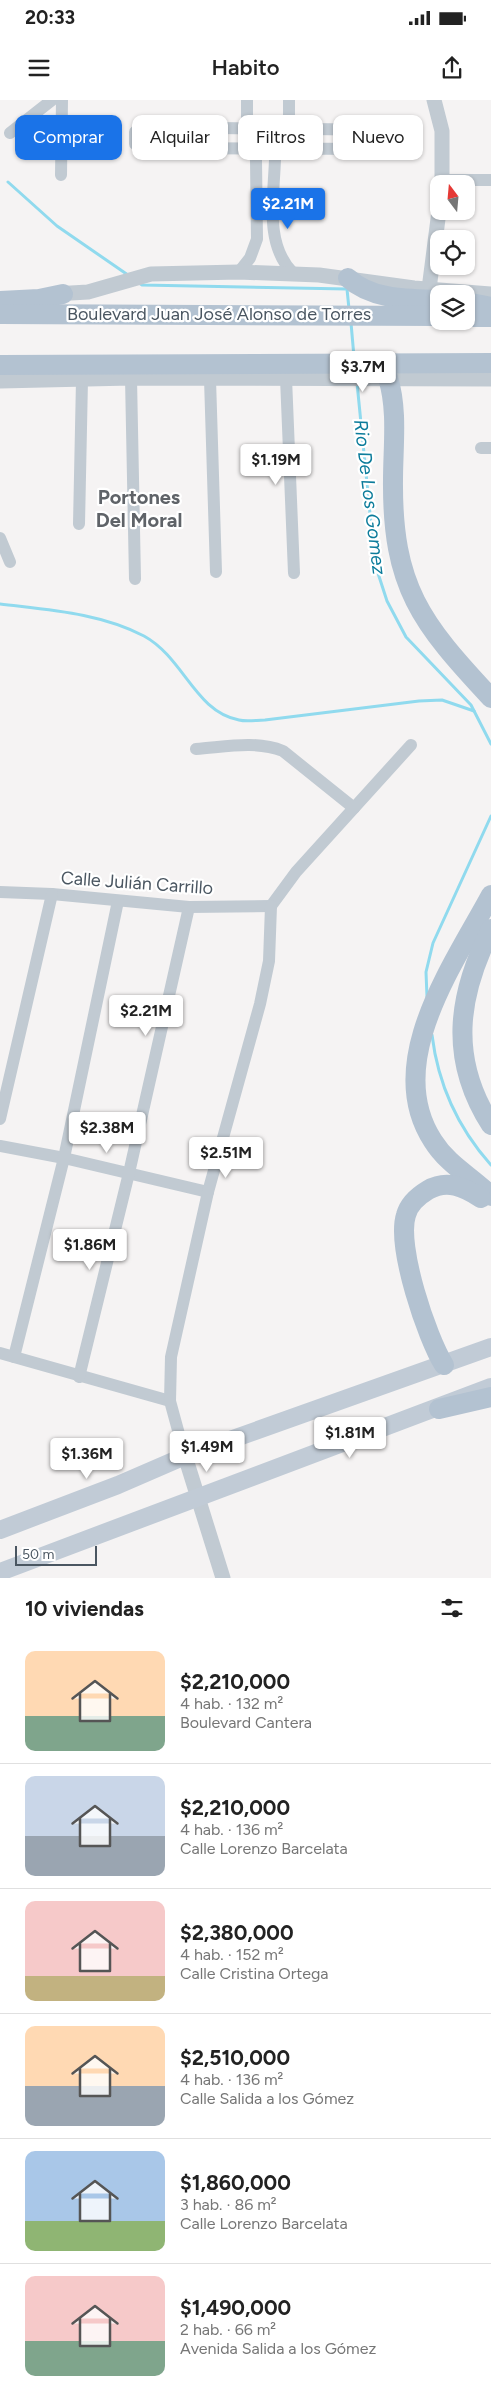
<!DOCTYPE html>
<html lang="es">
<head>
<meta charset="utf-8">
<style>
  body { margin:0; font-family:Figtree,sans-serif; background:#f2f2f2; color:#222; height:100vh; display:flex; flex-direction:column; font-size:19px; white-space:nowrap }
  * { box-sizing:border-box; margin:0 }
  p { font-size:16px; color:#767676 }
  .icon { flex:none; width:28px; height:28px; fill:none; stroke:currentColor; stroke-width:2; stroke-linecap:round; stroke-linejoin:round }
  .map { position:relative; height:1478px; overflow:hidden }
  .side { display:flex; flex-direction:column; background:#fff; flex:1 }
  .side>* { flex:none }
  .guide { position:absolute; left:15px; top:15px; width:461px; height:45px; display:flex; gap:10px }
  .needle { width:32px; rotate:344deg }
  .fabs { position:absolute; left:430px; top:75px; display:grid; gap:10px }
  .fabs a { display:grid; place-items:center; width:45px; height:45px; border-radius:10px; background:#fff; box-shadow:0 1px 4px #0004; font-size:25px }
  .scale { position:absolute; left:15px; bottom:12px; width:82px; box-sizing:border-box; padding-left:5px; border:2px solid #4a5661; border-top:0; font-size:14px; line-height:18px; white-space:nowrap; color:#4a5661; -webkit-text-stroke:4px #fff; paint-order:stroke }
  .price { position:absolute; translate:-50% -42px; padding:0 11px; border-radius:5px; background:#fff; color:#222; font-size:16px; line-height:32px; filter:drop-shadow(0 1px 2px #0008) }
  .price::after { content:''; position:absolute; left:50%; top:30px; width:15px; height:11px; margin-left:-8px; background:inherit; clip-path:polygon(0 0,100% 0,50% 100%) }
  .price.active { background:#1a73e8; color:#fff }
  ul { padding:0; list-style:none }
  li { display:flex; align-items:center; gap:15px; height:125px; padding:0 25px }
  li+li { border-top:1px solid #e0e0e0 }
  li span { display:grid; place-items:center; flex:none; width:140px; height:100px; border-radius:10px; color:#555 }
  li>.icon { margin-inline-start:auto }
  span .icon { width:60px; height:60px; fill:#fffc; stroke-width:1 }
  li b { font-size:21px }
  h2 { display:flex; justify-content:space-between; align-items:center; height:60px; padding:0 25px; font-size:21px }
  .pill { padding:0 18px; border-radius:10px; background:#fff; box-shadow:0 1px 4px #0004; font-size:18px; line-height:45px }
  .pill.active { background:#1a73e8; color:#fff }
  .status { display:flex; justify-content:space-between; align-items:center; height:35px; padding:0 25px; background:#fff; direction:ltr }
  .status svg { height:14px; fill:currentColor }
  header { display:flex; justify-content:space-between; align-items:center; height:65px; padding:0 25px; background:#fff; font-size:22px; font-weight:600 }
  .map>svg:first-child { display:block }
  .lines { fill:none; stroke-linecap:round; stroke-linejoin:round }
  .stream { stroke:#90daee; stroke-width:3 }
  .minor { stroke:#c1cad2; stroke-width:12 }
  .tertiary { stroke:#c1cad2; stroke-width:15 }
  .secondary { stroke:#c1cbd6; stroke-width:18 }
  .primary { stroke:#b3c2d1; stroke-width:20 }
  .labels { text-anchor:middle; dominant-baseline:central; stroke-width:4.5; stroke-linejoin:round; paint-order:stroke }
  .street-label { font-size:18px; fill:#4a5661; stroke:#fff }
  .water-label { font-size:19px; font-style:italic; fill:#0c7c9b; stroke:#fff }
  .quarter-label { font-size:20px; font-weight:bold; fill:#5f6368; stroke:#fff }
</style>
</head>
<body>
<div class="status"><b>20:33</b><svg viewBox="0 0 49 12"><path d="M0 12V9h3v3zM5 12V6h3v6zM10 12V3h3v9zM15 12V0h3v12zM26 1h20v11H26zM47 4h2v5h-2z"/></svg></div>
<header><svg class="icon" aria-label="menu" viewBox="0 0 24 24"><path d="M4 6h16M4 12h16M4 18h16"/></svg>Habito<svg class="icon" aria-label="share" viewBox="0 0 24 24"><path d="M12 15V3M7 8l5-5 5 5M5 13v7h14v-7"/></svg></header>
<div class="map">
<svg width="491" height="1478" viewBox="0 0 491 1478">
  <rect width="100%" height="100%" fill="#f5f3f3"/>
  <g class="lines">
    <!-- stream -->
    <g class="stream">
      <polyline points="8,82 57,126 128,175"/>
      <polyline points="139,183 142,185 347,189 349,209"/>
      <polyline points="351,223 354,257"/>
      <polyline points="357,283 375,464 387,501 406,537 471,605 491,644"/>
      <path d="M0,504C49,510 100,513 144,536C184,558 195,612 239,620C247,622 257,620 265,620L419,601L442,600L474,611"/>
      <polyline points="427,897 426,872 433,843 491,716"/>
      <path d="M432,935C438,984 458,1028 491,1065"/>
    </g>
    <!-- minor -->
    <g class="minor">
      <path d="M289,0V28L277,49L275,59C274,96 264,144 293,173"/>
      <polygon points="142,27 388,30 392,32 393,45 388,49 141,48 135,44 135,32"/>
      <polyline points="10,33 52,0"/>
      <polyline points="61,75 62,0"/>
      <polyline points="443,80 491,80"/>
      <polyline points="239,172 250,158 257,139 256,60 247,28 247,0"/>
      <polyline points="131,278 135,479"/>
      <polyline points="286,278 294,473"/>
      <polyline points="210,279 216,472"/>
      <polyline points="481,348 491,348"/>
      <polyline points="79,424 82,280"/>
      <polyline points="0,438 10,462"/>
      <path d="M196,649C225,647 255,640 283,651L354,708"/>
      <polyline points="0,792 52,794 189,807 271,806"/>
      <polyline points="271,806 296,772 411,645"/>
      <polyline points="0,1019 52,794"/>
      <polyline points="0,1046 64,1058 208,1092"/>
      <polyline points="0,1253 170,1301"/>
      <polyline points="14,1257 64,1058 118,801"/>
      <polyline points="79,1277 129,1073 189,807"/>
      <polyline points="185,1356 170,1301 171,1257 208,1092 260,904 269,861 271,806"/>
    </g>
    <!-- tertiary -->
    <g class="tertiary">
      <polyline points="434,0 442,31 442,84"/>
      <polyline points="429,189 439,111"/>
      <polyline points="54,194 88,192 151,174 239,172 319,175 414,188 491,194"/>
      <polyline points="0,281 131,278 491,279"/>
      <polyline points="185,1356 223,1478"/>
    </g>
    <!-- secondary -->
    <g class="secondary">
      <polyline points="0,1430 118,1385 185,1356 491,1247"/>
      <polyline points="0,1472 491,1287"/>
    </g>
    <!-- primary -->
    <g class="primary">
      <path d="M348,178C372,200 408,199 439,200"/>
      <polyline points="0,201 39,199 63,194"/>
      <polyline points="466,202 491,207"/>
      <polyline points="0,214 439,216"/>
      <polyline points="466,217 491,217"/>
      <polyline points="0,265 491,263"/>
      <path d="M388,278C398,310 393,347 393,380C392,487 421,523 491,598"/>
      <path d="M491,795C454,864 382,963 433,1041C448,1065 472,1077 491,1096"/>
      <path d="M491,829C457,897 449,959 491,1025"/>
      <path d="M444,1265C427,1238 396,1146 406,1115C409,1104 418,1096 428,1090C447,1079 464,1087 481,1098"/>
      <polyline points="439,1309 491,1297"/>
    </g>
  </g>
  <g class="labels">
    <!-- street labels -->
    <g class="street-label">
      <text x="219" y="214">Boulevard Juan José Alonso de Torres</text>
      <text transform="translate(137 783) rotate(4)">Calle Julián Carrillo</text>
    </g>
    <!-- water labels -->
    <g class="water-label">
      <text transform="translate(370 397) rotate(83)">Rio De Los Gomez</text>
    </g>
    <!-- quarter labels -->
    <g class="quarter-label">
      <text x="139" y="397">Portones<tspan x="139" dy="23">Del Moral</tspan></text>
    </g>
  </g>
</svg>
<div class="fabs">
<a><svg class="needle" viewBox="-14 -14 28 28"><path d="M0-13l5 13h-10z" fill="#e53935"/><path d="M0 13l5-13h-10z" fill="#767676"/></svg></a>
<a><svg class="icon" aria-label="locate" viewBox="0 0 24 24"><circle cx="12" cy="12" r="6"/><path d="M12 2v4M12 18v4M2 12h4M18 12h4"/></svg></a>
<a><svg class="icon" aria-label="layers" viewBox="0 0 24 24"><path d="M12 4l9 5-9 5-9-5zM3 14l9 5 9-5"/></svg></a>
</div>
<div class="scale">50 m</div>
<b class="price active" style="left:288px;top:130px">$2.21M</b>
<b class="price" style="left:363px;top:293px">$3.7M</b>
<b class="price" style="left:276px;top:386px">$1.19M</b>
<b class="price" style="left:146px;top:937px">$2.21M</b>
<b class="price" style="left:107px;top:1054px">$2.38M</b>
<b class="price" style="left:226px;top:1079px">$2.51M</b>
<b class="price" style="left:90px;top:1171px">$1.86M</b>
<b class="price" style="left:350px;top:1359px">$1.81M</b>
<b class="price" style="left:207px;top:1373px">$1.49M</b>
<b class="price" style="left:87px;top:1380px">$1.36M</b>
<div class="guide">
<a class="pill active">Comprar</a>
<a class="pill">Alquilar</a>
<a class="pill">Filtros</a>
<a class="pill">Nuevo</a>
</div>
</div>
<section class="side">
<h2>10 viviendas<svg class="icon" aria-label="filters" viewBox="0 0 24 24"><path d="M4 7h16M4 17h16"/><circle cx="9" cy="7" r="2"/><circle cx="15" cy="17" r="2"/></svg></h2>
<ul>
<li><span style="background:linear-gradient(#ffd9b3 65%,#7fa58c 0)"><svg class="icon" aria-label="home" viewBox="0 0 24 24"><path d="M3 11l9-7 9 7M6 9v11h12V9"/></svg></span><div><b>$2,210,000</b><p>4 hab. · 132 m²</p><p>Boulevard Cantera</p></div></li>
<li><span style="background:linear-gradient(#c9d6e8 60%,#9aa5b1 0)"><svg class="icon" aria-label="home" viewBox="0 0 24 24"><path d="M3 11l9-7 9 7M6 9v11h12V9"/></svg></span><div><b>$2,210,000</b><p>4 hab. · 136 m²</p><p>Calle Lorenzo Barcelata</p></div></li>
<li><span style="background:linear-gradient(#f6c9c9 75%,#c2b280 0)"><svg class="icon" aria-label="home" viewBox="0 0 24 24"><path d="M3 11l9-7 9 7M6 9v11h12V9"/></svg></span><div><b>$2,380,000</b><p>4 hab. · 152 m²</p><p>Calle Cristina Ortega</p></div></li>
<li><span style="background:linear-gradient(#ffd9b3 60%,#9aa5b1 0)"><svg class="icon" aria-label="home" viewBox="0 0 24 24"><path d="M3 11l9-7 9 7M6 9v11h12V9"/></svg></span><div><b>$2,510,000</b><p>4 hab. · 136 m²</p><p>Calle Salida a los Gómez</p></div></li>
<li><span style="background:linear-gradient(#a9c7e8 70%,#8fb573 0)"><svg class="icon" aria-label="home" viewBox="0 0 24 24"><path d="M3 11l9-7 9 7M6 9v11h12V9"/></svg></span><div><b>$1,860,000</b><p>3 hab. · 86 m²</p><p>Calle Lorenzo Barcelata</p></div></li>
<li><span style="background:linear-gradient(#f6c9c9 65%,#7fa58c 0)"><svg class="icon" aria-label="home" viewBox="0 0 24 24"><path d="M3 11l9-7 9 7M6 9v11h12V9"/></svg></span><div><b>$1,490,000</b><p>2 hab. · 66 m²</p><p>Avenida Salida a los Gómez</p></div></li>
</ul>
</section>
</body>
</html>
